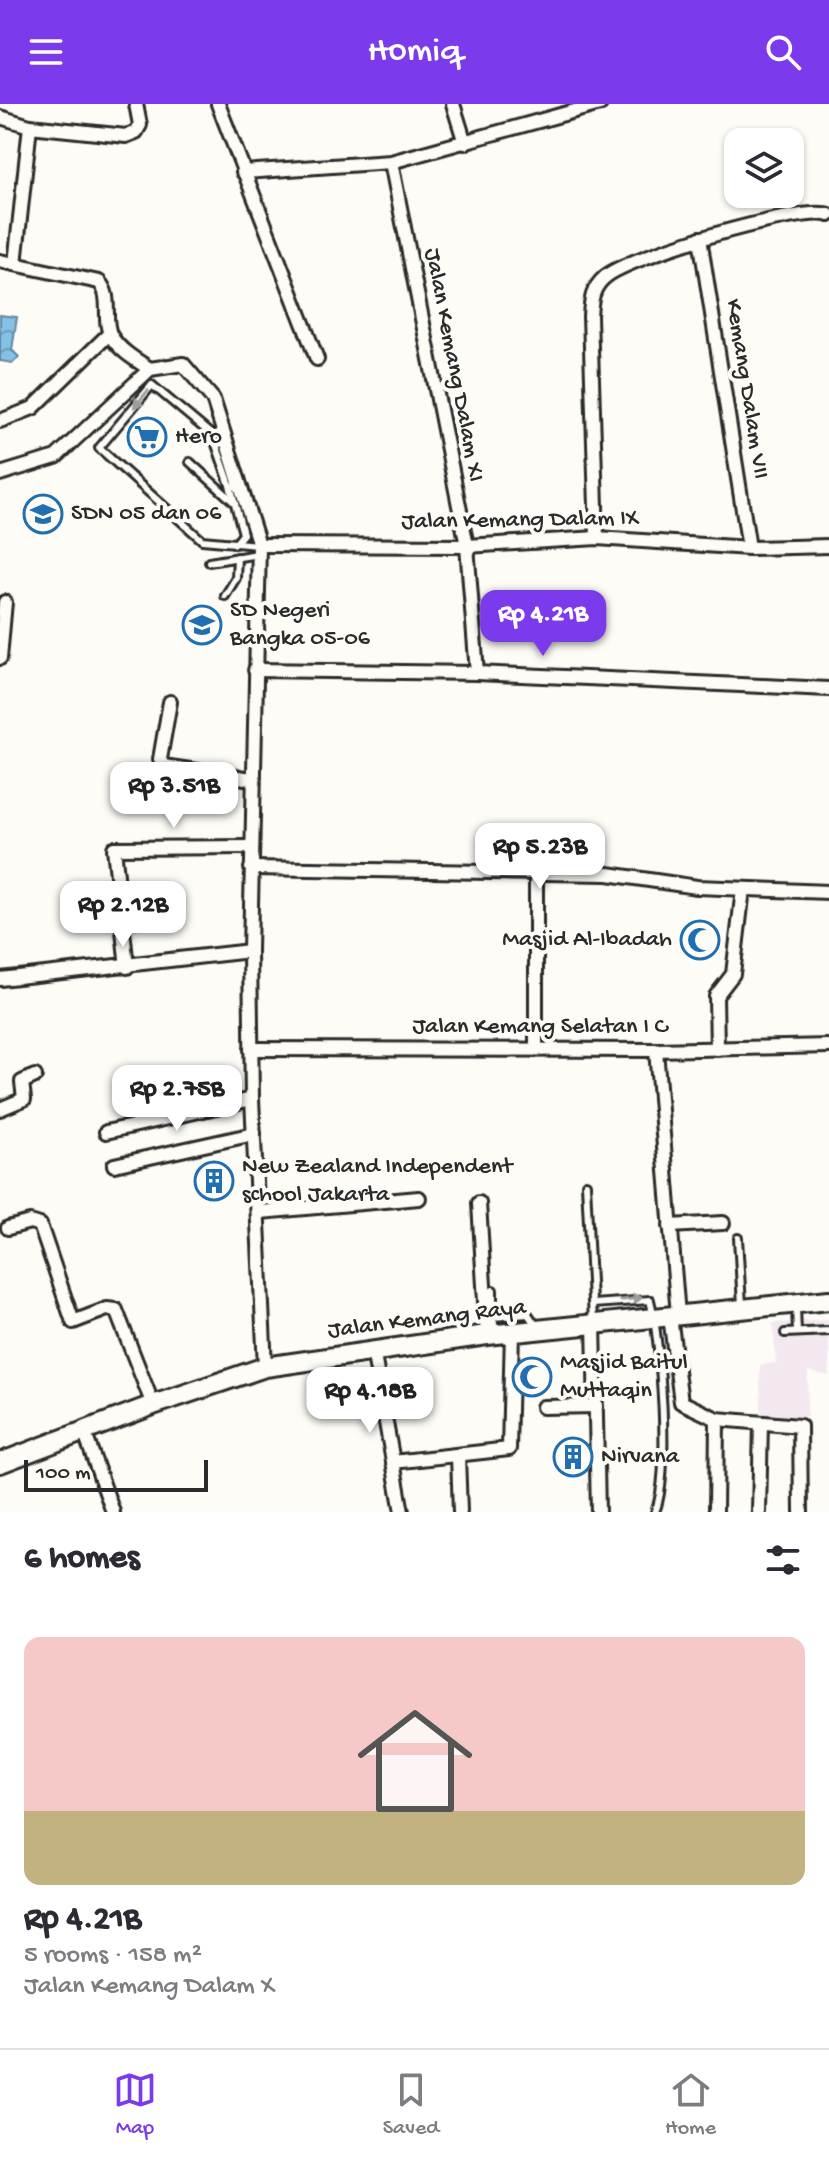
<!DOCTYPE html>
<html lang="en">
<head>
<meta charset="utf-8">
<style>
  body { margin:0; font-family:"Gochi Hand",sans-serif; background:#f7f7f7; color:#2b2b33; height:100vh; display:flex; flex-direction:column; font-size:30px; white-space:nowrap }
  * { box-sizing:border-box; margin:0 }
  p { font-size:26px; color:#7c7c81 }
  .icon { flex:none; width:44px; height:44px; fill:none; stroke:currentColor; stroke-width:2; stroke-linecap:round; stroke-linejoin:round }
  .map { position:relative; height:1408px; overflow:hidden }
  .details { display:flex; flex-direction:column; background:#fff; flex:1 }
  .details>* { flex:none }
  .tools { position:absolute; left:724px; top:24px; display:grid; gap:16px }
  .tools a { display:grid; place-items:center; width:80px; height:80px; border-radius:16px; background:#fff; box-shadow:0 2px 6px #0004; font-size:40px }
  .scale { position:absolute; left:24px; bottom:20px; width:184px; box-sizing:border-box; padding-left:8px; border:4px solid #2b2b2b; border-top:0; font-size:22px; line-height:28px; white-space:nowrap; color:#2b2b2b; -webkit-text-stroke:6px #fdfcf7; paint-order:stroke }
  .price { position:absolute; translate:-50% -68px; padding:0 18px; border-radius:16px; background:#fff; color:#222; font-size:26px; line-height:52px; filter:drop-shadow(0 2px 4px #0008) }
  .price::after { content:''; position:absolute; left:50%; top:48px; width:24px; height:18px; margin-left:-12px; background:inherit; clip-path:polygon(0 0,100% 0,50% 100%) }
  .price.active { background:#7c3aed; color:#fff }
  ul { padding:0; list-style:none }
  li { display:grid; align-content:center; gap:16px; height:424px; padding:0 24px }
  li+li { border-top:2px solid #e1e1e2 }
  li span { display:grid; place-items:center; height:248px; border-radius:16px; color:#555 }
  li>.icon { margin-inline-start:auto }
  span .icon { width:144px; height:144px; fill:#fffc; stroke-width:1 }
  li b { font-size:34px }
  h2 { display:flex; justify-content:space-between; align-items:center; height:96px; padding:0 24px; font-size:34px }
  header { display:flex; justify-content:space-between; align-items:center; height:104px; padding:0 24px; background:#7c3aed; color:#fff; font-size:36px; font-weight:600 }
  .tab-bar { display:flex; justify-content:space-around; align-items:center; height:112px; border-top:2px solid #e1e1e2; background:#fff; font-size:22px; color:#7c7c81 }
  .tab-bar a { display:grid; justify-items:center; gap:4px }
  .tab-bar .active { color:#7c3aed }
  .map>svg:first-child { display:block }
  .built { fill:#f4e8f0 }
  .water { fill:url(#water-waves); stroke:#61859b; stroke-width:2 }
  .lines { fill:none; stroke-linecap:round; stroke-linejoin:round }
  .lane-casing { stroke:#2b2b2b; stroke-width:12 }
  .street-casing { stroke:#2b2b2b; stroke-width:18 }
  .secondary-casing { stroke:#2b2b2b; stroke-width:24 }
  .lane { stroke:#fdfcf7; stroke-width:6 }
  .street { stroke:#fdfcf7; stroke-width:12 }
  .secondary { stroke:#fdfcf7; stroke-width:18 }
  .oneway { fill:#9e9e9b }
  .labels { text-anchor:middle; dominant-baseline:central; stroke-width:8; stroke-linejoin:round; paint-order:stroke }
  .street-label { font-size:24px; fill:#2b2b2b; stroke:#fdfcf7 }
  .poi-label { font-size:24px; fill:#2b2b2b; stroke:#fdfcf7; text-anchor:start }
</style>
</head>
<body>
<header><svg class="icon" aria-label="menu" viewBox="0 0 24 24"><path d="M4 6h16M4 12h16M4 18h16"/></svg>Homiq<svg class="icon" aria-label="search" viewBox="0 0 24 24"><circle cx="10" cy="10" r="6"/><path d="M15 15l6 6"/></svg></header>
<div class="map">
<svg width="829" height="1408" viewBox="0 0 829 1408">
  <defs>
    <pattern id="water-waves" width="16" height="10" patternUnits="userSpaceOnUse" patternTransform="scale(2)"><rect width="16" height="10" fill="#85c1e5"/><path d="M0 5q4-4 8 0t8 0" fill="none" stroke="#6d9dba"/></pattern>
  </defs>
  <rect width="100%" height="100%" fill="#fdfcf7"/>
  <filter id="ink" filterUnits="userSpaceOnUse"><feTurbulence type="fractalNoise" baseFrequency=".0125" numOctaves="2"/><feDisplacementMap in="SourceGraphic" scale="16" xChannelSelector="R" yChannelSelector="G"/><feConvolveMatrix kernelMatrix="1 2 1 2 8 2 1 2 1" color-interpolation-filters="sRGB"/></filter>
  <g filter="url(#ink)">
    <!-- built -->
    <polygon class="built" points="829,1216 829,1272 808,1267 807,1312 761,1312 760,1261 776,1259 773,1219"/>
    <!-- water -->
    <polygon class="water" points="0,211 17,213 12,246 19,253 13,259 0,257"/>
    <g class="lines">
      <defs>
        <g id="lane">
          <polyline points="190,358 235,399"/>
          <polyline points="230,381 243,430 235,440"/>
          <polyline points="240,384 230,381 213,332 152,281 99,344 202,436 258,441"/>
          <polyline points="209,458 258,450"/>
          <polyline points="225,492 236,474 237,453"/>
          <polyline points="586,1080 593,1217"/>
          <polyline points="738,1134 742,1201"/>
          <polyline points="493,1186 493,1213"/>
          <path d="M593,1200L650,1196C661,1238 671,1370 655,1408"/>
          <polyline points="796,1204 797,1228"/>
          <polyline points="495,1227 493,1213 528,1210 537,1223"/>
          <polyline points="785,1229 829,1227"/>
        </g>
        <g id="street">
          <polyline points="218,0 317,255"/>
          <polyline points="453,0 465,39"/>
          <polyline points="0,13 30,22"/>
          <polyline points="391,58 467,442 477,569"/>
          <polyline points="243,68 391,58 600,0"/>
          <polyline points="700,134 749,444"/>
          <path d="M0,157L99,178C113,192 102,216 111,232C120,247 136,256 150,265"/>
          <polyline points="15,160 30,22 126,32 136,28 140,21 136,0"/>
          <polyline points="0,317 33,304 109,230"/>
          <polyline points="0,370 56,353 150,265 183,260 213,295 259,441 250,847 252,995 265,1263"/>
          <path d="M597,434L590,212C591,196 592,184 605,173C628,152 801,101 829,111"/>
          <polyline points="259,441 467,442 597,434 749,444 829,442"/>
          <polyline points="0,554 5,498"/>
          <polyline points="255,566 477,569 829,585"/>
          <polyline points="170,598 160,655 163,662 252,675"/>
          <polyline points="251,764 608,770 697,783 829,788"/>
          <polyline points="127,863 114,744 252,743"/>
          <polyline points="0,875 250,847"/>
          <polyline points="536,944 536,769"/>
          <polyline points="251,945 656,946 829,942"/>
          <polyline points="717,945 716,892 733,870 743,785"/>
          <polyline points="656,946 678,1211"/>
          <polyline points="0,1005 24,995 22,978 35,972"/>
          <polyline points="106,1028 252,995"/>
          <polyline points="114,1061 254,1030"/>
          <polyline points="479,1099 487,1231"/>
          <polyline points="260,1108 419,1094"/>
          <polyline points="670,1122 723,1119"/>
          <polyline points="8,1124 30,1118 40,1121 73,1218 107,1205 116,1206 153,1301"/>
          <polyline points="670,1212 681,1298 717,1315 716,1408"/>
          <polyline points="594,1219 598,1408"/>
          <polyline points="373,1246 402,1408"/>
          <polyline points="543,1303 596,1302"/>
          <polyline points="717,1315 800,1322 801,1408"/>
          <polyline points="84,1327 113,1408"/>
          <polyline points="458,1352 460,1408"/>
          <polyline points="393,1358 509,1345 512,1228"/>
          <polyline points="759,1408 761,1319"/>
        </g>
        <polyline id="secondary" points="0,1359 153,1301 265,1263 487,1231 829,1196"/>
      </defs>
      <!-- lane casing -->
      <use href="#lane" class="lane-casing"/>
      <!-- street casing -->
      <use href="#street" class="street-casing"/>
      <!-- secondary casing -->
      <use href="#secondary" class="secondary-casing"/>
      <!-- lane -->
      <use href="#lane" class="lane"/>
      <!-- street -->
      <use href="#street" class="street"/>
      <!-- secondary -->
      <use href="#secondary" class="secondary"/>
    </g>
    <!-- one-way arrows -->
    <defs><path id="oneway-solid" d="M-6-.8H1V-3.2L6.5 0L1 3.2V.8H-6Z" transform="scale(2)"/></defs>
    <g class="oneway">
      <use href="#oneway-solid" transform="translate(141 295) rotate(130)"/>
      <use href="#oneway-solid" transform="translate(631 1195) rotate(-6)"/>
    </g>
  </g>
  <!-- icons -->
  <defs>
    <symbol id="supermarket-ring" viewBox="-11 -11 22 22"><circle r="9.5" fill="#fdfcf7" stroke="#1f6fb2" stroke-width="1.5"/><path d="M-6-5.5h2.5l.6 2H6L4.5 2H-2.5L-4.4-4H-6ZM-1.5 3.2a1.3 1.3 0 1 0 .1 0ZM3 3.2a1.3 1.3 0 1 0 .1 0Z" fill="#1f6fb2"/></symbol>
    <symbol id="school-ring" viewBox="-11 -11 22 22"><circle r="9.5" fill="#fdfcf7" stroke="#1f6fb2" stroke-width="1.5"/><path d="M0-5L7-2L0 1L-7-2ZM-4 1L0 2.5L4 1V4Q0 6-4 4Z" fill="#1f6fb2"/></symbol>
    <symbol id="mosque-ring" viewBox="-11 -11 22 22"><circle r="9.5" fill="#fdfcf7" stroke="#1f6fb2" stroke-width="1.5"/><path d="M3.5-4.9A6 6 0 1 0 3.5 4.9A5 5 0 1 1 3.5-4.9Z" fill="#1f6fb2"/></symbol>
    <symbol id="building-ring" viewBox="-11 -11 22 22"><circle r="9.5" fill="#fdfcf7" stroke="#1f6fb2" stroke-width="1.5"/><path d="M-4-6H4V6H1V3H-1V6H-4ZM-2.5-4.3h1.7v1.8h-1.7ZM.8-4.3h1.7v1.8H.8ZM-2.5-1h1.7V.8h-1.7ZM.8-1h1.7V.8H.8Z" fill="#1f6fb2"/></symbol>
  </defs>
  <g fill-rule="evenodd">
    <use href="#supermarket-ring" x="125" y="311" width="44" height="44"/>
    <use href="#school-ring" x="21" y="388" width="44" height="44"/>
    <use href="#school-ring" x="180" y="499" width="44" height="44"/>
    <use href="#mosque-ring" x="678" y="814" width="44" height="44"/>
    <use href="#building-ring" x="192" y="1055" width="44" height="44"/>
    <use href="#mosque-ring" x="510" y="1251" width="44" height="44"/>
    <use href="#building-ring" x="551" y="1331" width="44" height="44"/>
  </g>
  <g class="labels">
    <!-- street labels -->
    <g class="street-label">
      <text transform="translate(453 261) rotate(79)">Jalan Kemang Dalam XI</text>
      <text transform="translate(746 285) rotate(81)">Kemang Dalam VII</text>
      <text transform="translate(520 417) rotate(-1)">Jalan Kemang Dalam IX</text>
      <text x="540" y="923">Jalan Kemang Selatan I C</text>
      <text transform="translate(427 1216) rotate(-7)">Jalan Kemang Raya</text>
    </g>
    <!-- poi labels -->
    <g class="poi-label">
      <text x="175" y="333">Hero</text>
      <text x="71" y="410">SDN 05 dan 06</text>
      <text x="230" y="507">SD Negeri<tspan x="230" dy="28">Bangka 05-06</tspan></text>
      <text x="672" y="836" text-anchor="end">Masjid Al-Ibadah</text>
      <text x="242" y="1063">New Zealand Independent<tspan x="242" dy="28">school Jakarta</tspan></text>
      <text x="560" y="1259">Masjid Baitul<tspan x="560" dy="28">Muttaqin</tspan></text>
      <text x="601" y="1353">Nirvana</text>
    </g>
  </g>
</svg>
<div class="tools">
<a><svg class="icon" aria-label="layers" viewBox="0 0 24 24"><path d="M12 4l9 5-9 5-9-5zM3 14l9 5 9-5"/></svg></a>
</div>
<div class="scale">100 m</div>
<b class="price active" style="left:543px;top:554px">Rp 4.21B</b>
<b class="price" style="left:174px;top:726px">Rp 3.51B</b>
<b class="price" style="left:540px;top:787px">Rp 5.23B</b>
<b class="price" style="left:123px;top:845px">Rp 2.12B</b>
<b class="price" style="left:177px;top:1029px">Rp 2.75B</b>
<b class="price" style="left:370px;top:1331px">Rp 4.18B</b>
</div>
<section class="details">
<h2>6 homes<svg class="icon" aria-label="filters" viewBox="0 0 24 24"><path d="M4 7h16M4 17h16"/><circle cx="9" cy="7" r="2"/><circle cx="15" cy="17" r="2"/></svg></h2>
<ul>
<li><span style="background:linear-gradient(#f6c9c9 70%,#c2b280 0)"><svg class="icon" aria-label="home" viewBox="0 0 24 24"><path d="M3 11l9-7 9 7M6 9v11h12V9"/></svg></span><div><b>Rp 4.21B</b><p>5 rooms · 158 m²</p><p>Jalan Kemang Dalam X</p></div></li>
</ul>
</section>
<nav class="tab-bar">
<a class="active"><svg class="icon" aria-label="map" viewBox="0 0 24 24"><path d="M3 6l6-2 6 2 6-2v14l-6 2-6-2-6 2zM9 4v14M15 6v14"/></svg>Map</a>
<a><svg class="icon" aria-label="saved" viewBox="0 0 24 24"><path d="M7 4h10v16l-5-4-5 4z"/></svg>Saved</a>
<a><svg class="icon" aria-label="home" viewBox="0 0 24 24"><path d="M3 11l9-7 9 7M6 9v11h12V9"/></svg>Home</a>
</nav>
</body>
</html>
